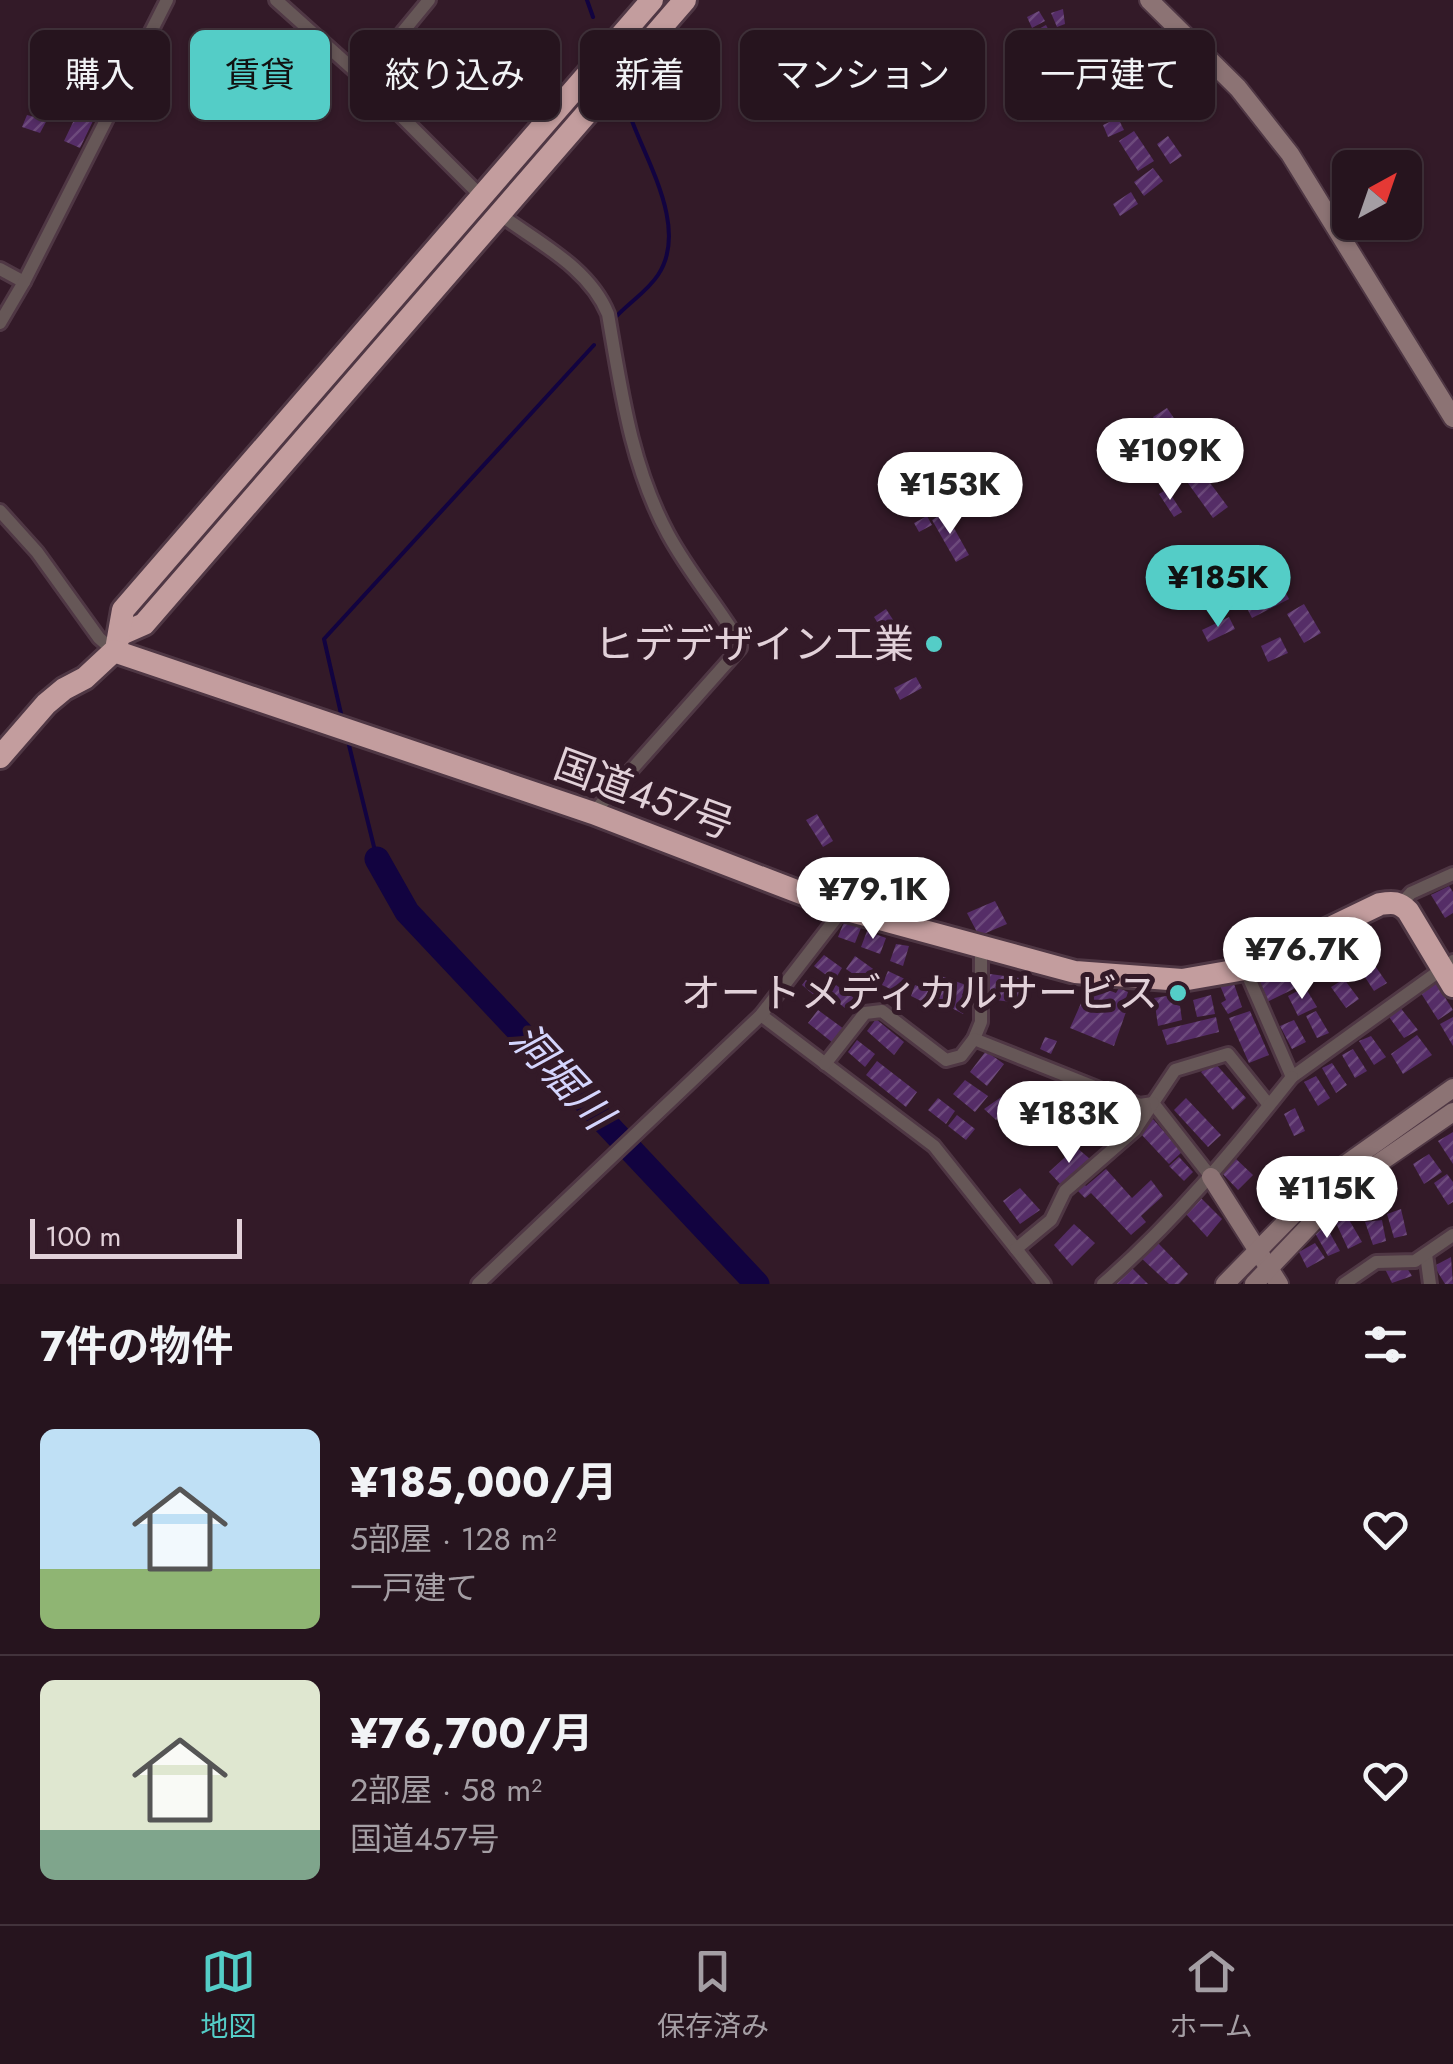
<!DOCTYPE html>
<html lang="ja">
<head>
<meta charset="utf-8">
<style>
  body { margin:0; font-family:Jost,"Noto Sans JP",sans-serif; background:#2e1d27; color:#f1f3f6; height:100vh; display:flex; flex-direction:column; font-size:38px; white-space:nowrap }
  * { box-sizing:border-box; margin:0 }
  p { font-size:32px; color:#a49ea4 }
  .icon { flex:none; width:55px; height:55px; fill:none; stroke:currentColor; stroke-width:2; stroke-linecap:round; stroke-linejoin:round }
  .map { position:relative; height:1284px; overflow:hidden }
  .panel { display:flex; flex-direction:column; background:#26141e; flex:1 }
  .panel>* { flex:none }
  .hud { position:absolute; left:30px; top:30px; width:1395px; height:90px; display:flex; gap:20px }
  .needle { width:65px; rotate:40deg }
  .controls { position:absolute; left:1332px; top:150px; display:grid; gap:20px }
  .controls a { display:grid; place-items:center; width:90px; height:90px; border-radius:15px; background:#26141e; box-shadow:0 2px 8px #0004,0 0 0 2px #42333c; font-size:50px }
  .scale { position:absolute; left:30px; bottom:25px; width:212px; box-sizing:border-box; padding-left:10px; border:5px solid #e2d1d9; border-top:0; font-size:28px; line-height:35px; white-space:nowrap; color:#e2d1d9; -webkit-text-stroke:8px #331a28; paint-order:stroke }
  .price { position:absolute; translate:-50% -85px; padding:0 22px; border-radius:35px; background:#fff; color:#222; font-size:32px; line-height:65px; filter:drop-shadow(0 2px 5px #0008) }
  .price::after { content:''; position:absolute; left:50%; top:60px; width:30px; height:22px; margin-left:-15px; background:inherit; clip-path:polygon(0 0,100% 0,50% 100%) }
  .price.selected { background:#54cdc7; color:#111 }
  ul { padding:0; list-style:none }
  li { display:flex; align-items:center; gap:30px; height:250px; padding:0 40px }
  li+li { border-top:2px solid #42333c }
  li span { display:grid; place-items:center; flex:none; width:280px; height:200px; border-radius:15px; color:#555 }
  li>.icon { margin-inline-start:auto }
  span .icon { width:120px; height:120px; fill:#fffc; stroke-width:1 }
  li b { font-size:42px }
  h2 { display:flex; justify-content:space-between; align-items:center; height:120px; padding:0 40px; font-size:42px }
  .pill { padding:0 35px; border-radius:15px; background:#26141e; box-shadow:0 2px 8px #0004,0 0 0 2px #42333c; font-size:35px; line-height:90px }
  .pill.selected { background:#54cdc7; color:#111 }
  .tab-bar { display:flex; justify-content:space-around; align-items:center; height:140px; border-top:2px solid #42333c; background:#26141e; font-size:28px; color:#a49ea4 }
  .tab-bar a { display:grid; justify-items:center; gap:5px }
  .tab-bar .selected { color:#54cdc7 }
  .map>svg:first-child { display:block }
  .lines { fill:none; stroke-linecap:round; stroke-linejoin:round }
  .stream { stroke:#120340; stroke-width:4 }
  .river { stroke:#120340; stroke-width:25 }
  .building { fill:url(#building-hatch) }
  .street-casing { stroke:#4f3744; stroke-width:18 }
  .secondary-casing { stroke:#4f3744; stroke-width:22 }
  .highway-casing { stroke:#4f3744; stroke-width:28 }
  .street { stroke:#665757; stroke-width:12 }
  .secondary { stroke:#8c7374; stroke-width:18 }
  .highway { stroke:#c39d9e; stroke-width:22 }
  .poi-dot { fill:#54cdc7; stroke:#331a28; stroke-width:4 }
  .labels { text-anchor:middle; dominant-baseline:central; stroke-width:10; stroke-linejoin:round; paint-order:stroke }
  .poi-label { font-size:40px; fill:#e2d1d9; stroke:#331a28; text-anchor:end }
  .street-label { font-size:40px; fill:#e2d1d9; stroke:#331a28 }
  .water-label { font-size:42px; font-style:italic; fill:#d4d5fd; stroke:#331a28 }
</style>
</head>
<body>
<div class="map">
<svg width="1453" height="1284" viewBox="0 0 1453 1284">
  <defs>
    <pattern id="building-hatch" width="6" height="6" patternUnits="userSpaceOnUse" patternTransform="scale(2.5)"><rect width="6" height="6" fill="#552d67"/><path d="M-1 1l2-2M0 6l6-6M5 7l2-2" fill="none" stroke="#6d4a7c"/></pattern>
  </defs>
  <rect width="100%" height="100%" fill="#331a28"/>
  <g class="lines">
    <!-- stream -->
    <g class="stream">
      <polyline points="587,0 593,17"/>
      <path d="M614,319C627,304 647,292 658,275C688,230 649,166 632,121"/>
      <polyline points="342,718 324,639 594,345"/>
      <polyline points="347,737 377,859"/>
    </g>
    <!-- river -->
    <polyline class="river" points="377,859 407,912 757,1284"/>
  </g>
  <!-- building -->
  <g class="building">
    <polygon points="1063,9 1065,24 1057,27 1051,13"/>
    <polygon points="1039,11 1045,21 1032,28 1027,17"/>
    <polygon points="1046,25 1055,42 1042,49 1033,32"/>
    <polygon points="92,30 101,37 90,54 79,46"/>
    <polygon points="1150,51 1162,76 1147,83 1134,58"/>
    <polygon points="1104,57 1113,74 1104,78 1095,62"/>
    <polygon points="47,60 105,96 80,148 64,141 75,118 84,110 35,81"/>
    <polygon points="27,115 47,120 40,133 22,127"/>
    <polygon points="1118,118 1124,130 1108,137 1103,125"/>
    <polygon points="1134,131 1154,161 1138,171 1119,141"/>
    <polygon points="1168,136 1182,156 1170,164 1157,144"/>
    <polygon points="1153,168 1163,181 1144,196 1134,182"/>
    <polygon points="1131,192 1138,204 1120,216 1113,204"/>
    <polygon points="1167,408 1180,427 1166,437 1153,417"/>
    <polygon points="1129,430 1142,451 1129,459 1116,438"/>
    <polygon points="1158,458 1163,468 1149,475 1144,465"/>
    <polygon points="1199,468 1228,507 1213,518 1185,479"/>
    <polygon points="1167,489 1182,512 1174,517 1159,494"/>
    <polygon points="945,512 969,555 956,562 932,520"/>
    <polygon points="927,516 932,525 919,532 914,523"/>
    <polygon points="1278,578 1289,599 1252,618 1241,597"/>
    <polygon points="1304,604 1321,633 1304,643 1287,614"/>
    <polygon points="886,609 903,635 890,643 874,617"/>
    <polygon points="1229,617 1235,629 1208,642 1202,630"/>
    <polygon points="1280,637 1288,653 1268,662 1261,646"/>
    <polygon points="906,640 914,652 904,659 896,647"/>
    <polygon points="916,677 922,688 900,700 894,688"/>
    <polygon points="817,814 833,841 823,847 806,820"/>
    <polygon points="1449,886 1453,892 1453,913 1445,918 1431,895"/>
    <polygon points="995,901 1007,924 979,936 967,913"/>
    <polygon points="844,922 861,928 855,943 838,937"/>
    <polygon points="867,931 886,938 880,954 861,947"/>
    <polygon points="1358,932 1372,957 1357,967 1343,940"/>
    <polygon points="896,944 909,946 903,966 890,961"/>
    <polygon points="1329,952 1341,974 1325,982 1314,958"/>
    <polygon points="824,955 842,968 834,981 814,966"/>
    <polygon points="855,956 876,971 866,983 846,969"/>
    <polygon points="1371,960 1387,983 1374,991 1359,968"/>
    <polygon points="1294,964 1304,984 1267,1002 1259,979"/>
    <polygon points="888,971 907,980 901,994 882,985"/>
    <polygon points="990,974 1028,979 1021,1003 987,999"/>
    <polygon points="938,975 966,985 962,995 969,1001 963,1014 929,996"/>
    <polygon points="1232,978 1242,1007 1228,1014 1221,1003 1226,1000 1219,983"/>
    <polygon points="1344,979 1359,999 1346,1008 1331,987"/>
    <polygon points="806,980 826,996 822,1002 802,985"/>
    <polygon points="1090,983 1116,993 1119,988 1128,992 1122,1011 1126,1012 1114,1046 1070,1028"/>
    <polygon points="1436,983 1453,1010 1438,1020 1419,990"/>
    <polygon points="836,985 854,998 846,1009 828,994"/>
    <polygon points="915,985 929,990 923,1002 911,996"/>
    <polygon points="1305,987 1317,1007 1298,1016 1288,996"/>
    <polygon points="1173,995 1173,1004 1180,1006 1182,1020 1158,1026 1154,998"/>
    <polygon points="1211,995 1215,1014 1197,1017 1193,1000"/>
    <polygon points="1399,1006 1418,1030 1404,1038 1387,1014"/>
    <polygon points="818,1010 844,1029 833,1043 808,1023"/>
    <polygon points="1250,1011 1269,1055 1249,1063 1229,1018"/>
    <polygon points="1316,1011 1329,1033 1317,1038 1306,1016"/>
    <polygon points="1216,1017 1219,1032 1167,1045 1162,1030"/>
    <polygon points="1453,1017 1453,1046 1440,1024"/>
    <polygon points="876,1019 904,1042 894,1055 867,1031"/>
    <polygon points="1294,1020 1306,1042 1292,1049 1280,1026"/>
    <polygon points="1417,1035 1432,1055 1403,1074 1391,1054"/>
    <polygon points="1371,1036 1386,1057 1374,1065 1359,1041"/>
    <polygon points="1045,1037 1057,1041 1051,1054 1040,1049"/>
    <polygon points="857,1040 875,1054 865,1067 848,1052"/>
    <polygon points="1353,1049 1367,1071 1355,1078 1342,1055"/>
    <polygon points="986,1051 1004,1064 987,1086 970,1072"/>
    <polygon points="877,1061 917,1092 906,1107 866,1075"/>
    <polygon points="1214,1062 1246,1098 1233,1110 1201,1072"/>
    <polygon points="1332,1063 1347,1085 1336,1093 1322,1068"/>
    <polygon points="1316,1076 1330,1098 1318,1106 1304,1082"/>
    <polygon points="965,1080 988,1096 975,1112 953,1094"/>
    <polygon points="1063,1084 1084,1092 1079,1107 1056,1098"/>
    <polygon points="1014,1088 1036,1112 1043,1106 1061,1124 1040,1144 1034,1138 1029,1141 1009,1121 1014,1117 1008,1110 996,1120 984,1109"/>
    <polygon points="1101,1096 1131,1108 1125,1125 1093,1112"/>
    <polygon points="938,1098 955,1111 946,1124 928,1110"/>
    <polygon points="1186,1098 1221,1135 1208,1147 1174,1110"/>
    <polygon points="1295,1108 1305,1131 1294,1136 1284,1114"/>
    <polygon points="957,1115 975,1129 966,1140 948,1126"/>
    <polygon points="1153,1119 1182,1152 1169,1164 1140,1133"/>
    <polygon points="1453,1132 1453,1164 1438,1141"/>
    <polygon points="1076,1147 1090,1159 1061,1185 1049,1172"/>
    <polygon points="1429,1154 1442,1172 1424,1184 1413,1164"/>
    <polygon points="1179,1157 1193,1172 1184,1181 1169,1166"/>
    <polygon points="1235,1158 1253,1175 1238,1190 1221,1172"/>
    <polygon points="1106,1169 1132,1198 1151,1180 1163,1196 1141,1216 1146,1222 1131,1235 1091,1193 1085,1198 1075,1188 1082,1182 1086,1186"/>
    <polygon points="1447,1174 1453,1182 1453,1202 1448,1205 1434,1183"/>
    <polygon points="1379,1178 1396,1197 1384,1207 1377,1200 1367,1204 1357,1194"/>
    <polygon points="1020,1188 1040,1210 1020,1224 1003,1201"/>
    <polygon points="1199,1196 1222,1219 1207,1237 1185,1213"/>
    <polygon points="1401,1209 1407,1235 1394,1238 1387,1214"/>
    <polygon points="1348,1218 1362,1242 1348,1249 1336,1223"/>
    <polygon points="1382,1220 1386,1241 1373,1245 1365,1222"/>
    <polygon points="1074,1224 1095,1243 1072,1266 1054,1245"/>
    <polygon points="1326,1226 1340,1251 1328,1256 1315,1233"/>
    <polygon points="1157,1242 1188,1274 1179,1284 1169,1284 1140,1257"/>
    <polygon points="1315,1243 1325,1258 1307,1268 1299,1252"/>
    <polygon points="1451,1257 1453,1284 1445,1284 1434,1266"/>
    <polygon points="1129,1265 1148,1284 1117,1284 1113,1281"/>
    <polygon points="1399,1267 1407,1268 1412,1276 1392,1283 1385,1269"/>
  </g>
  <g class="lines">
    <defs>
      <g id="street">
        <polyline points="276,0 364,79 484,199"/>
        <polyline points="364,79 429,0"/>
        <path d="M498,213C537,242 589,267 608,314C621,390 631,466 668,534C689,573 718,606 740,643V648L593,813"/>
        <polyline points="0,269 24,282"/>
        <polyline points="0,323 24,282 167,0"/>
        <polyline points="0,511 37,552 99,638 114,651"/>
        <polyline points="1401,904 1411,893 1453,874"/>
        <polyline points="1245,969 1292,1077 1453,961"/>
        <polyline points="761,1015 934,1146 1044,1284"/>
        <polyline points="974,1039 981,1022 981,947"/>
        <polyline points="825,1064 865,1013 882,1011 946,1060 961,1056 974,1039 1140,1105 1153,1103"/>
        <polyline points="1211,1177 1153,1103 1175,1070 1228,1054 1269,1105"/>
        <polyline points="1016,1249 1051,1220 1065,1191 1135,1130 1153,1103"/>
        <polyline points="1426,1254 1430,1284"/>
        <polyline points="478,1284 761,1015 843,909"/>
        <path d="M1103,1284C1174,1222 1233,1151 1292,1077"/>
        <polyline points="1344,1284 1376,1262 1415,1261 1453,1235"/>
      </g>
      <g id="secondary">
        <polyline points="1149,0 1238,88 1290,154 1453,418"/>
        <polyline points="1211,1177 1279,1284"/>
        <polyline points="1225,1284 1335,1172 1453,1088"/>
        <polyline points="1254,1284 1350,1183 1453,1112"/>
      </g>
      <g id="highway">
        <polyline points="119,635 144,624 685,0"/>
        <polyline points="117,644 123,610 652,0"/>
        <path d="M0,757L46,704L64,689L85,678L114,651L593,813L843,909L1075,972L1182,980L1245,969L1380,904C1393,902 1399,902 1408,911L1453,986"/>
      </g>
    </defs>
    <!-- street casing -->
    <use href="#street" class="street-casing"/>
    <!-- secondary casing -->
    <use href="#secondary" class="secondary-casing"/>
    <!-- highway casing -->
    <use href="#highway" class="highway-casing"/>
    <!-- street -->
    <use href="#street" class="street"/>
    <!-- secondary -->
    <use href="#secondary" class="secondary"/>
    <!-- highway -->
    <use href="#highway" class="highway"/>
  </g>
  <!-- markers -->
  <g class="poi-dot">
    <circle cx="934" cy="644" r="10"/>
    <circle cx="1178" cy="993" r="10"/>
  </g>
  <g class="labels">
    <!-- poi labels -->
    <g class="poi-label">
      <text x="914" y="644">ヒデデザイン工業</text>
      <text x="1158" y="993">オートメディカルサービス</text>
    </g>
    <!-- street labels -->
    <g class="street-label">
      <text transform="translate(644 794) rotate(20)">国道457号</text>
    </g>
    <!-- water labels -->
    <g class="water-label">
      <text transform="translate(561 1076) rotate(47)">洞堀川</text>
    </g>
  </g>
</svg>
<div class="controls">
<a><svg class="needle" viewBox="-14 -14 28 28"><path d="M0-13l5 13h-10z" fill="#e53935"/><path d="M0 13l5-13h-10z" fill="#a49ea4"/></svg></a>
</div>
<div class="scale">100 m</div>
<b class="price" style="left:1170px;top:503px">¥109K</b>
<b class="price" style="left:950px;top:537px">¥153K</b>
<b class="price selected" style="left:1218px;top:630px">¥185K</b>
<b class="price" style="left:873px;top:942px">¥79.1K</b>
<b class="price" style="left:1302px;top:1002px">¥76.7K</b>
<b class="price" style="left:1069px;top:1166px">¥183K</b>
<b class="price" style="left:1327px;top:1241px">¥115K</b>
<div class="hud">
<a class="pill">購入</a>
<a class="pill selected">賃貸</a>
<a class="pill">絞り込み</a>
<a class="pill">新着</a>
<a class="pill">マンション</a>
<a class="pill">一戸建て</a>
</div>
</div>
<section class="panel">
<h2>7件の物件<svg class="icon" aria-label="filters" viewBox="0 0 24 24"><path d="M4 7h16M4 17h16"/><circle cx="9" cy="7" r="2"/><circle cx="15" cy="17" r="2"/></svg></h2>
<ul>
<li><span style="background:linear-gradient(#bfe0f5 70%,#8fb573 0)"><svg class="icon" aria-label="home" viewBox="0 0 24 24"><path d="M3 11l9-7 9 7M6 9v11h12V9"/></svg></span><div><b>¥185,000/月</b><p>5部屋 · 128 m²</p><p>一戸建て</p></div><svg class="icon" aria-label="heart" viewBox="0 0 24 24"><path d="M12 20l-8-8c-3-5 5-10 8-4 3-6 11-1 8 4z"/></svg></li>
<li><span style="background:linear-gradient(#dfe7d0 75%,#7fa58c 0)"><svg class="icon" aria-label="home" viewBox="0 0 24 24"><path d="M3 11l9-7 9 7M6 9v11h12V9"/></svg></span><div><b>¥76,700/月</b><p>2部屋 · 58 m²</p><p>国道457号</p></div><svg class="icon" aria-label="heart" viewBox="0 0 24 24"><path d="M12 20l-8-8c-3-5 5-10 8-4 3-6 11-1 8 4z"/></svg></li>
</ul>
</section>
<nav class="tab-bar">
<a class="selected"><svg class="icon" aria-label="map" viewBox="0 0 24 24"><path d="M3 6l6-2 6 2 6-2v14l-6 2-6-2-6 2zM9 4v14M15 6v14"/></svg>地図</a>
<a><svg class="icon" aria-label="saved" viewBox="0 0 24 24"><path d="M7 4h10v16l-5-4-5 4z"/></svg>保存済み</a>
<a><svg class="icon" aria-label="home" viewBox="0 0 24 24"><path d="M3 11l9-7 9 7M6 9v11h12V9"/></svg>ホーム</a>
</nav>
</body>
</html>
